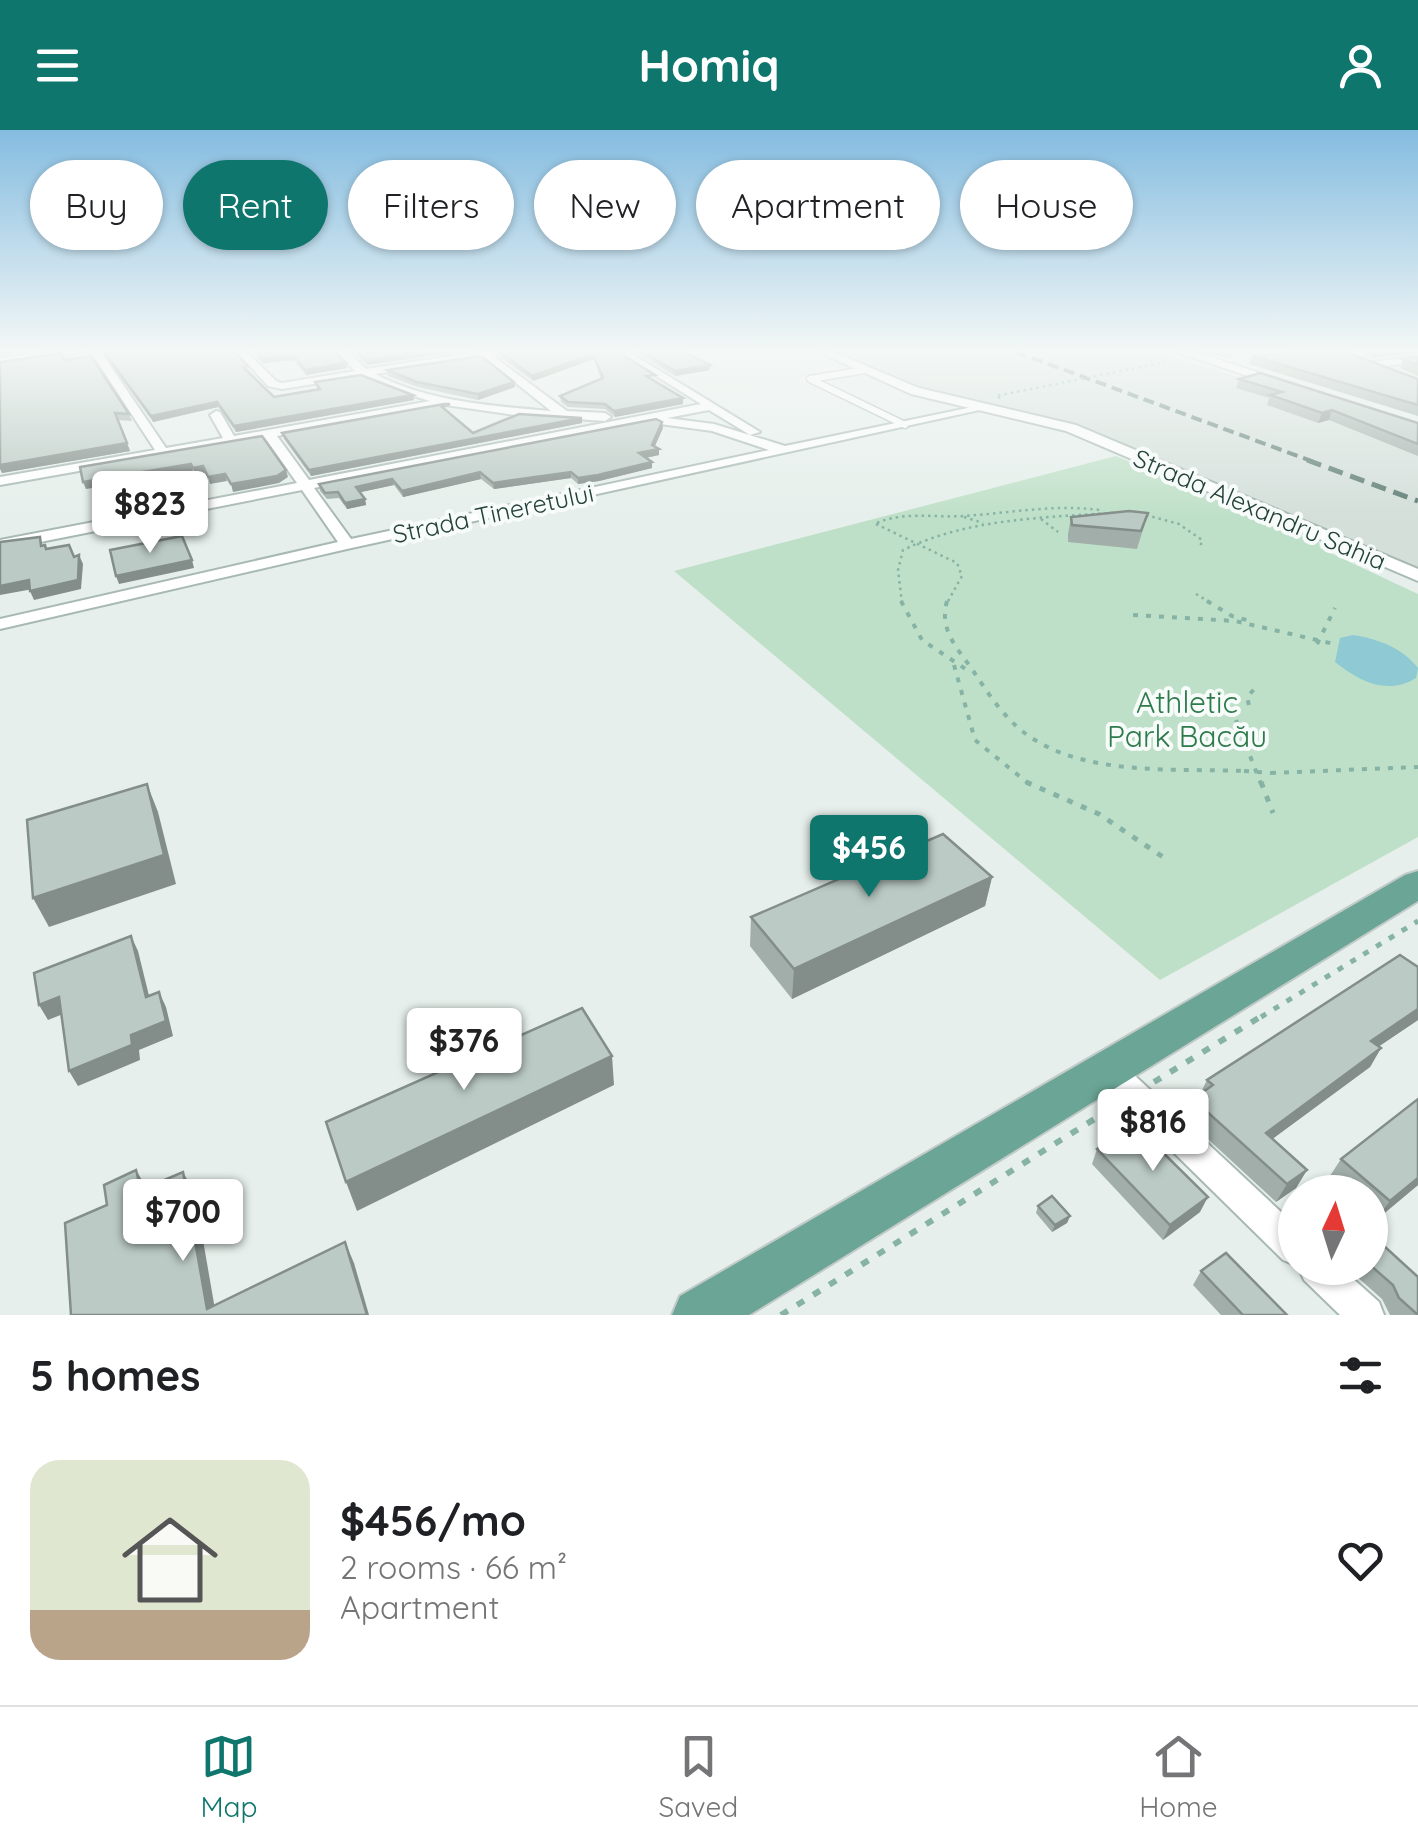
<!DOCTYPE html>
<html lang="en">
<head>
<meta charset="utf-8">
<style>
  body { margin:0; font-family:Quicksand,sans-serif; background:#f2f2f2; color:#202124; height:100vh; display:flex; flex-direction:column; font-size:38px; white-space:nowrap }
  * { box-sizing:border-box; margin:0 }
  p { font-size:32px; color:#757577 }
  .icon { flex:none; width:55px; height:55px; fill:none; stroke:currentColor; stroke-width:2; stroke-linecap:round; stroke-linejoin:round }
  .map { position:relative; height:1185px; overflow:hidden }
  .panel { display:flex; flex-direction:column; background:#fff; flex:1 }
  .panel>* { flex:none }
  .hud { position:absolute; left:30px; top:30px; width:1360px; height:90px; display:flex; gap:20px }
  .needle { width:65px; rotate:4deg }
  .fabs { position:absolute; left:1278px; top:1045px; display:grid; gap:20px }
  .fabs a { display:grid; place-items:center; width:110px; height:110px; border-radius:50%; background:#fff; box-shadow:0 2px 8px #0004; font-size:50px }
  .price { position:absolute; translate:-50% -85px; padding:0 22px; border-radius:10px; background:#fff; color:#222; font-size:32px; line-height:65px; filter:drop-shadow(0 2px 5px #0008) }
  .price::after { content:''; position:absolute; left:50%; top:60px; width:30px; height:22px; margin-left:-15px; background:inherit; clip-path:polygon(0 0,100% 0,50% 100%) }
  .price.current { background:#0f766e; color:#fff }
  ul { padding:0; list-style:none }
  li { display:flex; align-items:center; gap:30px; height:250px; padding:0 30px }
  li+li { border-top:2px solid #e0e0e0 }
  li span { display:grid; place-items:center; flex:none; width:280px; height:200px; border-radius:30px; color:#555 }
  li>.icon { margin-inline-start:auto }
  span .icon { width:120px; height:120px; fill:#fffc; stroke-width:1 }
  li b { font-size:42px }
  h2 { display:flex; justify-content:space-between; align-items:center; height:120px; padding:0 30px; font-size:42px }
  .pill { padding:0 35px; border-radius:45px; background:#fff; box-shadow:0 2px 8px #0004; font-size:35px; line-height:90px }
  .pill.current { background:#0f766e; color:#fff }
  header { display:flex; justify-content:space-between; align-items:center; height:130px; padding:0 30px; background:#0f766e; color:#fff; font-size:45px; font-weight:800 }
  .menu { display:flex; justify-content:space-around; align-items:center; height:140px; border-top:2px solid #e0e0e0; background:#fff; font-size:28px; color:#757577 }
  .menu a { display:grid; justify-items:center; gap:5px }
  .menu .current { color:#0f766e }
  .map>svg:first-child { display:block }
  .built { fill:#d4dfda }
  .green { fill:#bfe0c8 }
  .water { fill:#8ec9d4 }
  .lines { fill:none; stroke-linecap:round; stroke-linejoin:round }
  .service-casing { stroke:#a8b8b2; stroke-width:9 }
  .minor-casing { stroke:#a8b8b2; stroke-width:4 }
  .tertiary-casing { stroke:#a8b8b2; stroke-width:4 }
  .secondary-casing { stroke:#a4bbb3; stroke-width:3 }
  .primary-casing { stroke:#c2cac8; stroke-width:4 }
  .path-far3 { stroke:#86b3a5; stroke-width:2.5; stroke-dasharray:2.5 4; stroke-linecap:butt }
  .path-far2 { stroke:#86b3a5; stroke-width:4; stroke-dasharray:5 8; stroke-linecap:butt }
  .path-far1 { stroke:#86b3a5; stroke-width:5; stroke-dasharray:6 9; stroke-linecap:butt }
  .path { stroke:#86b3a5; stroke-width:6; stroke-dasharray:8 11; stroke-linecap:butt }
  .service { stroke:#fff; stroke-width:6 }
  .minor { fill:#fff; fill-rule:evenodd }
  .tertiary { fill:#fff; fill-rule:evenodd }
  .secondary { fill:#fff; fill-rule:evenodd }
  .primary { fill:#6aa596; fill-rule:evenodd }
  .rail-far1 { stroke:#5f7d75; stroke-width:4; stroke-dasharray:11 6; stroke-linecap:butt }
  .rail { stroke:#5f7d75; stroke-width:5; stroke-dasharray:15 8; stroke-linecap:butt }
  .path-bridge-far1 { stroke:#86b3a5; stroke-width:2.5; stroke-dasharray:2.5 4; stroke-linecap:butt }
  .path-bridge { stroke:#86b3a5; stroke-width:4; stroke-dasharray:5 8; stroke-linecap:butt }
  .wall { fill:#a1aea9 }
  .shaded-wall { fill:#838d89 }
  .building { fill:#bbcac4; stroke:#838d89; stroke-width:2.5 }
  .labels { text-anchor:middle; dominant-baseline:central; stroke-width:8; stroke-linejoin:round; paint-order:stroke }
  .far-street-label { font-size:25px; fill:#24423a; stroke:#f7fbf9 }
  .park-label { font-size:30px; fill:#2d7a4b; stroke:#f7fbf9 }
</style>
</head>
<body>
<header><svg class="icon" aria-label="menu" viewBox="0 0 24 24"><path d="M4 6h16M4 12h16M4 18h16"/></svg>Homiq<svg class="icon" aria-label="person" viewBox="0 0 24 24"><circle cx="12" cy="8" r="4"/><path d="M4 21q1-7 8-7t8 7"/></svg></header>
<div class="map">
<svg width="1418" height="1185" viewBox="0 0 1418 1185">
  <rect width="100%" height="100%" fill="#e6efeb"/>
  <!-- built -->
  <polygon class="built" points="836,222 1158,222 1418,304 1418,439 1070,292 925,260"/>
  <!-- green -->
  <polygon class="green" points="1116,326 1319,411 1320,418 1418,464 1418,707 1160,850 674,441"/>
  <!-- water -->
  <path class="water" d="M1353,505C1379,509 1402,518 1418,538L1416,548C1387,566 1359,551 1335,532L1340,508Z"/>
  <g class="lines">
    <defs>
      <g id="service">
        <polyline points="1370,235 1418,229"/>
        <polyline points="865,240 810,249 905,295"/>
      </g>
      <g id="minor">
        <path d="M91,222H101L166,318L223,308L210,285L216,281L220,282L234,306L430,271L384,257L363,246L282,259L268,256L237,222H247L276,251L282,253L355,241L337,222H348L366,239L477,222H502L493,226L567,281L605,283L611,287L605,291L515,285L445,275L277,306L309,350L701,274L618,222H629L760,302L750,305L709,280L667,288L714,294L785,316L987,274L993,277L347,419L0,499V489L338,412L302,360L0,420V410L297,353L265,308L0,355V347L155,320ZM483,227L551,281C492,276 429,272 375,244ZM659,290L660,294L712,301L769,320L351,409L314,358Z"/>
        <polygon points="1108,926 1118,930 1295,1095 1295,1135 1283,1130 1098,948 1093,939 1098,930"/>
        <polygon points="1299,1138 1341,1138 1379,1172 1384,1185 1340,1185 1304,1150"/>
      </g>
      <g id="tertiary">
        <polygon points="53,222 83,222 0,236 0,228"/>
        <polygon points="819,222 833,222 919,258 1076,295 1418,439 1418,451 1066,301 911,264"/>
      </g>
      <polygon id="secondary" points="1176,222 1196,222 1296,255 1283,258"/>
      <polygon id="primary" points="1418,741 1418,771 749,1185 672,1185 680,1166 1405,745"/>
    </defs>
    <!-- service casing -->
    <use href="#service" class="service-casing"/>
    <!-- minor casing -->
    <use href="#minor" class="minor-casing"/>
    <!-- tertiary casing -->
    <use href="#tertiary" class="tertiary-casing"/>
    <!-- secondary casing -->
    <use href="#secondary" class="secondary-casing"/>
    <!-- primary casing -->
    <use href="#primary" class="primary-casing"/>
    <!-- path-far3 -->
    <g class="path-far3">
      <polyline points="1146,385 1179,394 1202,410 1200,418"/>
      <polyline points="964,387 983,393"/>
      <polyline points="1041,389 1058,402"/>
      <path d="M877,393C905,381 934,388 964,386C1010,383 1054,374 1100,380"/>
      <polyline points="876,394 957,433 962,446 947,473"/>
      <polyline points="1196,464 1211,473"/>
      <path d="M902,473L898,440L903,420C972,387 1047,388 1122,382"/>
    </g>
    <!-- path-far2 -->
    <g class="path-far2">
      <polyline points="901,471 922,510 970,542"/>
      <path d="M947,471C939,499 956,517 972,539C987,562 1004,588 1026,604C1084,647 1176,638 1244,641"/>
      <polyline points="1207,471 1232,486 1254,492"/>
      <polyline points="1133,485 1235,491 1334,514"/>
      <polyline points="1317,514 1335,478"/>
      <polyline points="954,535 975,610 1029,654"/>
      <polyline points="1249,575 1247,567 1259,554"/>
      <polyline points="1236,590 1261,654"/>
      <polyline points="1271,643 1418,637"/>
    </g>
    <!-- path-far1 -->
    <g class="path-far1">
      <polyline points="1026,652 1099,684 1163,727"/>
      <polyline points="1261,652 1273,683"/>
      <polyline points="1261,887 1418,791"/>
    </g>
    <!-- path -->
    <g class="path">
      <polyline points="1154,952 1265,884"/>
      <polyline points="781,1185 1112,978"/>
    </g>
    <!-- service -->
    <use href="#service" class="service"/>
    <!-- minor -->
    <use href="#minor" class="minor"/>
    <!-- tertiary -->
    <use href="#tertiary" class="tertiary"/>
    <!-- secondary -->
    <use href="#secondary" class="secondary"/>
    <!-- primary -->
    <use href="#primary" class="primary"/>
    <!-- rail-far1 -->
    <polyline class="rail-far1" points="1016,222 1314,332"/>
    <!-- rail -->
    <polyline class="rail" points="1307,330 1418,371"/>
    <!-- path-bridge-far1 -->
    <polyline class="path-bridge-far1" points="1000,268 996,266 1170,231"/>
    <!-- path-bridge -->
    <polyline class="path-bridge" points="1244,641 1271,643"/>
  </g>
  <!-- wall -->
  <g class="wall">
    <polygon points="102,222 236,222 249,241 247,241 274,267 318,260 315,252 414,270 236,302 218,277 153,292"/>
    <polygon points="252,222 336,222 346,233 347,238 306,245 294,230 263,233"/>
    <polygon points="353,222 455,222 367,235"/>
    <polygon points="500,222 618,222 655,250 653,250 683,274 615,287 605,279 568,277 561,272 560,266 601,249 594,229 533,251 500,227"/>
    <polygon points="636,222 684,222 710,240 675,246"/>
    <polygon points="1200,222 1232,222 1230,228"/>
    <polygon points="1365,222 1418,222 1372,228 1364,225"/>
    <polygon points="1252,226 1418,249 1418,286 1249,234"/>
    <polygon points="1418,227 1418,246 1400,238 1403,229"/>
    <polygon points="64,230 129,284 132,291 118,290 130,321 2,343"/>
    <polygon points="387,240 514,252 515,257 478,270 418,257 388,246"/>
    <polygon points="1239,249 1418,293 1418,326 1329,290 1318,293 1267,275 1269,268 1236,258"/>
    <polygon points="451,280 447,281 473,303 582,288 582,293 311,346 284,309 282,303"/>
    <polygon points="662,292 663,298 655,316 659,319 659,325 646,328 652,332 652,338 599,351 578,354 571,348 494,359 481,349 403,367 394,355 360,362 365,369 366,375 347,379 339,368 327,369 320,361 319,354"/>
    <polygon points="1148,383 1137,419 1068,412 1068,404 1071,387"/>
    <polygon points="992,747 985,776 792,869 750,816 751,787"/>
    <polygon points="1418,890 1378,917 1381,918 1370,937 1272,1009 1307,1040 1296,1058 1276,1072 1184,987 1193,969 1200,964 1207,950"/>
    <polygon points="1097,1019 1200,1082 1163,1110 1092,1034"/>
    <polygon points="1341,1029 1418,1055 1375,1091 1370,1086 1370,1062 1344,1062 1328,1049"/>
    <polygon points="1038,1076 1070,1086 1067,1093 1052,1102 1036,1083"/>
    <polygon points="1370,1129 1418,1185 1390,1185 1382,1169 1356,1146 1362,1138 1370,1138"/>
    <polygon points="1201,1141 1287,1185 1221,1185 1193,1155"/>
  </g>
  <!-- shaded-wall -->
  <g class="shaded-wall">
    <polygon points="0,222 27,222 0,224"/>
    <polygon points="422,222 455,222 367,235 366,230"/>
    <polygon points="1374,222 1418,222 1418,223 1372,228"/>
    <polygon points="593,224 594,229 533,251 532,246"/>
    <polygon points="293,225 294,230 263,233 262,228"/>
    <polygon points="346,233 347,238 306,245 305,240"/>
    <polygon points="710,235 710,240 675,246 675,241"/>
    <polygon points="514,252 515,257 478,270 478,264"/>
    <polygon points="413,265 414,270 236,302 234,296"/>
    <polygon points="683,268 683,274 615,287 614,281"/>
    <polygon points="217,272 218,277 153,292 151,286"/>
    <polygon points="1332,280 1329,290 1318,293 1322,283"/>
    <polygon points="582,288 582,293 311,346 309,340"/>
    <polygon points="662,292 663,298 653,320 659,319 659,325 639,329 639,323 652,315"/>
    <polygon points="127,313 130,321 2,343 0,339 0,335"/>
    <polygon points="652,332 652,338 599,351 578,354 578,348"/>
    <polygon points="191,334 193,341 86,359 83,352"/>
    <polygon points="203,336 205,343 195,345 193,338"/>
    <polygon points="286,340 288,347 279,353 233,362 231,354"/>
    <polygon points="480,342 481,349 403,367 402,361"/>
    <polygon points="571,342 571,348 494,359 493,353"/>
    <polygon points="225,344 227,351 210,354 208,347"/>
    <polygon points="392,349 394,355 357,363 356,357"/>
    <polygon points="365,369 366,375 347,379 345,373"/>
    <polygon points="79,425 83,434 81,459 34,470 30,461"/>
    <polygon points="192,430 194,438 119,454 116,446"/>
    <polygon points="29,450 33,459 0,465 0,456"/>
    <polygon points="147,654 158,682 176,754 49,797 33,768"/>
    <polygon points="992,747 985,776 792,869 794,839"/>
    <polygon points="131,806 138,821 153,882 146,867"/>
    <polygon points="159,862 166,877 173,906 139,920 140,930 78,956 69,941 131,905"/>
    <polygon points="59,867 68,882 48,890 39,875"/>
    <polygon points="1418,879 1418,890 1360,929 1371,911"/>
    <polygon points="1381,918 1370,937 1256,1021 1266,1003"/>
    <polygon points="612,926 614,955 357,1081 346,1052"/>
    <polygon points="136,1040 149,1062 141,1060"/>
    <polygon points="1307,1040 1296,1058 1276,1072 1287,1054"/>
    <polygon points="183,1042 195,1064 216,1185 207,1179"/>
    <polygon points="1418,1048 1418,1055 1375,1091 1390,1071"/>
    <polygon points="1208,1067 1200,1082 1163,1110 1170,1095"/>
    <polygon points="1070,1086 1067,1093 1052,1102 1055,1095"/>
    <polygon points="345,1112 354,1133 369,1185 367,1185"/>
  </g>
  <!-- building -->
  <g class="building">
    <polygon points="104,222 235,222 248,236 243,237 274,267 320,259 315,252 361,245 413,265 234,296 217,272 151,286"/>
    <polygon points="256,222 335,222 346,233 305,240 293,225 262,228"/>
    <polygon points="357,222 422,222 366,230"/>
    <polygon points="500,222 618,222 655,245 646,246 683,268 614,281 605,274 568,272 560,266 603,248 593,224 532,246"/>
    <polygon points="643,222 684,222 710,235 675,241"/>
    <polygon points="1302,222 1346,222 1418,249 1418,275 1252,226"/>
    <polygon points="62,223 64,230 91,226 129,284 115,283 127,313 0,335 0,232"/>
    <polygon points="481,226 514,252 478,264 417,252 387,240"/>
    <polygon points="1418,227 1418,235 1403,229"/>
    <polygon points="1260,243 1418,293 1418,314 1332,280 1322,283 1270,265 1282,262 1239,249"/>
    <polygon points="444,274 450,274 442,277 473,303 519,284 582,288 309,340 282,303"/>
    <polygon points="656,289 662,292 652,315 659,319 639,323 652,332 598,345 578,348 571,342 493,353 480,342 402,361 392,349 356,357 365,369 345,373 338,362 325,363 319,354"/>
    <polygon points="262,306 286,340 277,346 231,354 225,344 208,347 203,336 193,338 191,334 83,352 80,337"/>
    <polygon points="1129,381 1148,383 1141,401 1072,395 1071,387"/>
    <polygon points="182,406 192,430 116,446 110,420"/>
    <polygon points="40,407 41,416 45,415 46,419 69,415 74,427 79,425 78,450 30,461 29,450 0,456 0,412"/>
    <polygon points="147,654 164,725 33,768 27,690"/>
    <polygon points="943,704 992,747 794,839 751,787"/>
    <polygon points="131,806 146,867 159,862 166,891 131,905 132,915 69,941 59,867 39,875 34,843"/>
    <polygon points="1400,825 1418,837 1418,879 1371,911 1381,918 1266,1003 1307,1040 1287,1054 1193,969 1213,955 1207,950"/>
    <polygon points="582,878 612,926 346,1052 326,992"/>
    <polygon points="1418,969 1418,1048 1390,1071 1341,1029"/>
    <polygon points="1135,995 1208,1067 1170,1095 1097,1019"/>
    <polygon points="136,1040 141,1060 183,1042 207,1179 345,1112 367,1185 71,1185 65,1093 107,1075 104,1055"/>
    <polygon points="1052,1066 1070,1086 1055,1095 1038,1076"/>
    <polygon points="1384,1116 1418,1147 1418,1185 1399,1168 1393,1155 1370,1135 1370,1129"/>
    <polygon points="1226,1123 1287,1185 1243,1185 1201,1141"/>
  </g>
  <!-- sky -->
  <linearGradient id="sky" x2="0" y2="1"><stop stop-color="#84bce0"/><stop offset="0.57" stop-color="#f4f8f6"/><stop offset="1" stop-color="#f4f8f6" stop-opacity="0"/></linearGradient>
  <rect width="1418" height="387" fill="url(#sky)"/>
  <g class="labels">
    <!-- far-street labels -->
    <g class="far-street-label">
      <text transform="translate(1260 379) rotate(23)">Strada Alexandru Sahia</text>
      <text transform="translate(493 383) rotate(-12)">Strada Tineretului</text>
    </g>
    <!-- park labels -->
    <g class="park-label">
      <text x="1187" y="572">Athletic<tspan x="1187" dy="34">Park Bacău</tspan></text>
    </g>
  </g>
</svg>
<div class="fabs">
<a><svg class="needle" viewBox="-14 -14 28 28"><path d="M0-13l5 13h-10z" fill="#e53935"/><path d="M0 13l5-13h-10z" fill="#757577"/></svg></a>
</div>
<b class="price" style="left:150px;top:426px">$823</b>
<b class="price current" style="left:869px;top:770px">$456</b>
<b class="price" style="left:464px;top:963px">$376</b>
<b class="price" style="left:1153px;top:1044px">$816</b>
<b class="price" style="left:183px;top:1134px">$700</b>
<div class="hud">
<a class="pill">Buy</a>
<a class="pill current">Rent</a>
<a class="pill">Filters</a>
<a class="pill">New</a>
<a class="pill">Apartment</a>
<a class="pill">House</a>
</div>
</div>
<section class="panel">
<h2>5 homes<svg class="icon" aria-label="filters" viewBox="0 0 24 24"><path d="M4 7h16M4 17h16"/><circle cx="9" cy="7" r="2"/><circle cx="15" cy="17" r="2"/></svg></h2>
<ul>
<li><span style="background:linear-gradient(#dfe7d0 75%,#b9a48a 0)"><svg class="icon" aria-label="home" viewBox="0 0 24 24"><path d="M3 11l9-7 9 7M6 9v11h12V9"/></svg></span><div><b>$456/mo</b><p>2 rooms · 66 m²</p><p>Apartment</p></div><svg class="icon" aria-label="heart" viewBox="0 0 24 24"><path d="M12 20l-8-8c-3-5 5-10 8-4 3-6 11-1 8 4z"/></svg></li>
</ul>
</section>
<nav class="menu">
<a class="current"><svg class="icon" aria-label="map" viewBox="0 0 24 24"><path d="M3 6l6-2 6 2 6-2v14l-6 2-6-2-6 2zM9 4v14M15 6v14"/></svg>Map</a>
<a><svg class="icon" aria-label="saved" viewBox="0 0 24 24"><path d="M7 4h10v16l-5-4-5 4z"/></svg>Saved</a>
<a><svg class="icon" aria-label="home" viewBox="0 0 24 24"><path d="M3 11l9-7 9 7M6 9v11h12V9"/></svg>Home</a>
</nav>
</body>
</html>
